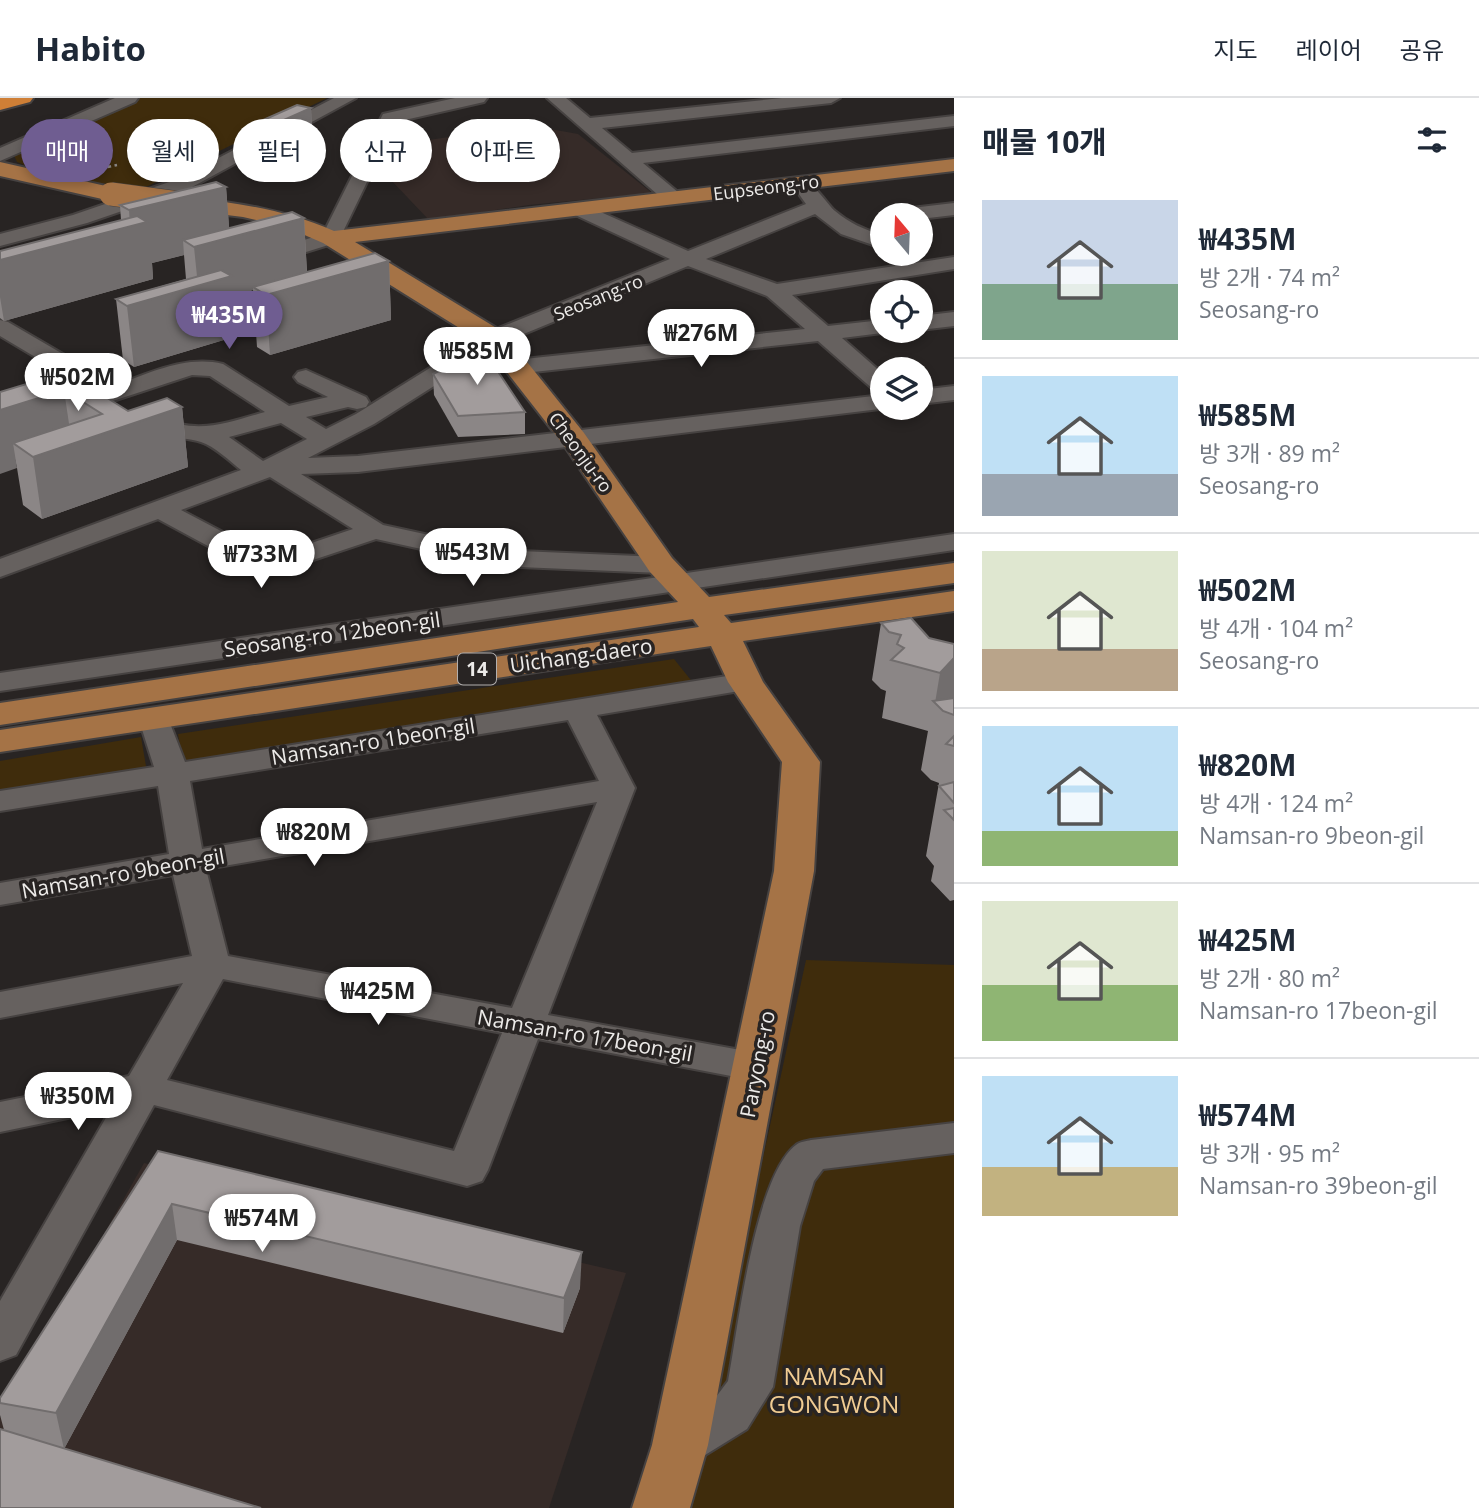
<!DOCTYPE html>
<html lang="ko">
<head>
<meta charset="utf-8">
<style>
  body { margin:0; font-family:"Open Sans","Noto Sans KR",sans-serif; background:#f2f2f3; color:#1f2937; height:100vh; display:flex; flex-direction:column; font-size:26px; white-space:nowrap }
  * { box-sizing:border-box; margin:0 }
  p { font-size:23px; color:#747a83 }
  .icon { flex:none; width:38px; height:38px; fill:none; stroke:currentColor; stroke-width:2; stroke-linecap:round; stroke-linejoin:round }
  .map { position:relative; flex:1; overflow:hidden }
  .details { display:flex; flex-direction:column; background:#fff; width:525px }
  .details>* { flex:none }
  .hud { position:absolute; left:21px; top:21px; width:665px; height:63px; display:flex; gap:14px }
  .needle { width:46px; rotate:341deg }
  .tools { position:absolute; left:870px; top:105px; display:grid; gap:14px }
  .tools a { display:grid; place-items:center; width:63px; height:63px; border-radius:50%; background:#fff; box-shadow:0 4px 10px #0003; font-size:35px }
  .price { position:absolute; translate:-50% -60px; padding:0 16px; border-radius:24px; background:#fff; color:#222; font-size:23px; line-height:46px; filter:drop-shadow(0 2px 4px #0008) }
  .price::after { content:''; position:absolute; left:50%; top:42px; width:21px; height:16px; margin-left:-10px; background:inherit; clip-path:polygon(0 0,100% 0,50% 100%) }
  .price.current { background:#6f5d91; color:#fff }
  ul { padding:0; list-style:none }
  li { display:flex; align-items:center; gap:21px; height:175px; padding:0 28px }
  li+li { border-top:2px solid #e0e1e3 }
  li span { display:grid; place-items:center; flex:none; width:196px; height:140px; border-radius:0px; color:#555 }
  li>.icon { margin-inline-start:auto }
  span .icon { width:84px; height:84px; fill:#fffc; stroke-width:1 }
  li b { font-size:30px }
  h2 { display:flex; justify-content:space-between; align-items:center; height:84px; padding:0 28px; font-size:30px }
  .pill { padding:0 24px; border-radius:32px; background:#fff; box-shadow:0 4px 10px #0003; font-size:24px; line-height:63px }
  .pill.current { background:#6f5d91; color:#fff }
  header { display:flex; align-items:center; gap:42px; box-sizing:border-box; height:98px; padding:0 35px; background:#fff; border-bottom:2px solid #e0e1e3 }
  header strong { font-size:33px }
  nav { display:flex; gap:38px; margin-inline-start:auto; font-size:24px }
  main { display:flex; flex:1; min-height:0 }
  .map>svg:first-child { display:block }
  .built { fill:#362b28 }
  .green { fill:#3f2c0c }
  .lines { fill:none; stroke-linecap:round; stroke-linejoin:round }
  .minor-casing { stroke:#464241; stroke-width:4 }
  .major-casing { stroke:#464241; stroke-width:4 }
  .highway-casing { stroke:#464241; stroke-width:4 }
  .path { stroke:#8c8987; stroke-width:2.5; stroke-dasharray:3.5 3.5; stroke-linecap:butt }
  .minor { fill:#66615f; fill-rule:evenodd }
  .major { fill:#a57346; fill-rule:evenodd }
  .highway { fill:#cf7f36; fill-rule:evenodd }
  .major-bridge-casing { stroke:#464241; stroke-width:24; stroke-linecap:butt }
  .major-bridge { stroke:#a57346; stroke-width:23 }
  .wall { fill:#8b8686 }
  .shaded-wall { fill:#716d6d }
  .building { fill:#a29c9c; stroke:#716d6d; stroke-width:2 }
  .labels { text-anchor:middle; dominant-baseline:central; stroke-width:7; stroke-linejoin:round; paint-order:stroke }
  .far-street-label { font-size:18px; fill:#edebe9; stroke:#282423 }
  .shield { fill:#282423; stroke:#b2afae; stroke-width:2 }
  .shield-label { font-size:19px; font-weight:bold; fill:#edebe9 }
  .street-label { font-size:21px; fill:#edebe9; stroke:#282423 }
  .near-park-label { font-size:24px; fill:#f1cc92; stroke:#282423 }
</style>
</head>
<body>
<header>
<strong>Habito</strong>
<nav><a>지도</a><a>레이어</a><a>공유</a></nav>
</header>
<main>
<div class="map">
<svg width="954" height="1410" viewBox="0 0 954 1410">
  <rect width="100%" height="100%" fill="#282423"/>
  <!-- built -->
  <g class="built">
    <polygon points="528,27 578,36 652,95 529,107 482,114 485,118 464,120 458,117 428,121 390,81 396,72 391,65 409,45"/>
    <polygon points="144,1065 626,1175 549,1410 0,1410 0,1320"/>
  </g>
  <!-- green -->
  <g class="green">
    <path d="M137,0H327L146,89C104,87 55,81 17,64L13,55Z"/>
    <polygon points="674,561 694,586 183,667 178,636"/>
    <polygon points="141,639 147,674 0,698 0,663"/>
    <polygon points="806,862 954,867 954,1410 687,1410"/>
  </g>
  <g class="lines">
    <defs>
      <g id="minor">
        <polygon points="115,0 138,0 135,4 0,63 0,50"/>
        <polygon points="334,0 356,0 192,89 87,125 0,148 0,136 73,117 178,81"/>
        <polygon points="455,0 487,0 484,4 396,24 338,144 271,165 257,165 254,161 257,157 323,136 383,16"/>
        <polygon points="547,0 566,0 590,20 782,0 840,0 831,5 602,30 632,55 954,18 954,28 643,65 679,95 682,99 672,105 665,103"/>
        <path d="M806,86C818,89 826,105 835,113C849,125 865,132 882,137V150L841,136L815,116L706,161L777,186L954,159V171L792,197L828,228L882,222V233L890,234L842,240L882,275V294L874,292L818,243L515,276L507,274L503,269L507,264L515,262L805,231L767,198L688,168L502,245L374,326L308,360L358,358L882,297V310H888L358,374L301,376L383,427L498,452L661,459L671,461L675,467L671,473L661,475L498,468L376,441L268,477L258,475L158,421L0,479V461L241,372C230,363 214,348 201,344C178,337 145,341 130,319L133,314C151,309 163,323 179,326C209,333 236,322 265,314L210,278L192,277L0,340V325L94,294L0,238V222L8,224L116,287C150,275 186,257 223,266L289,308L328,299L298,284L294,279L298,274L306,272L366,299L369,304L366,309L357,311L348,309L306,319L326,331L356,316L486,235L670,161L571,115L568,111L571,107H585L688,153L806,106L796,92ZM281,325L307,341L263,363L229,339ZM270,379L353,431L270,459L181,412Z"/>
        <polygon points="954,105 954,117 920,121 920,117 893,117 896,113 903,111"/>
        <polygon points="954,214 954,228 920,232 920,218"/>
        <polygon points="954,288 954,302 920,306 920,292"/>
        <polygon points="954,436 954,452 0,593 0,575"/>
        <path d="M746,575L757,578L761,584L757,590L597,617L635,690L548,917L757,955L771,959L777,969L771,979L757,983L538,941L488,1072L482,1083L467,1088L154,1007L16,1257L0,1263V1203L111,1011L0,1034V1004L129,978L183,885L0,920V894L192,858L173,777L0,807V785L169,756L158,688L0,713V693L154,669L139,622L144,615L155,613L166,615L185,664ZM568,622L599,683L202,751L190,683ZM597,704L512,910L228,858L206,771ZM223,881L502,935L454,1053L167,982Z"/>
        <path d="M954,1025V1055L823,1071L814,1083L800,1128L773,1289L747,1331L697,1362L680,1368L663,1362L656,1347L663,1332L713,1303L728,1283C738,1231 755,1078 796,1047C799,1044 807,1043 811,1042Z"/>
      </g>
      <g id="major">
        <path d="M954,61V73L355,144L503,234L584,335L672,460L709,499L954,465V485L724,517L731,525L954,493V513L743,543L763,584L820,664L814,773L708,1347L690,1410H632L652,1347L774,773L782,664L728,584L711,548L0,654V632L699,529L693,521L0,627V605L678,504L650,474L563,346L485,246L323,145L286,129L243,119L178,111L175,106L178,101L186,99C238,105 286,112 334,133Z"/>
        <polygon points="0,64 119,91 122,96 119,101 111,103 0,78"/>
      </g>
      <polygon id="highway" points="0,0 33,0 30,4 0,12"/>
    </defs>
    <!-- minor casing -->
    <use href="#minor" class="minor-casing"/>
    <!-- major casing -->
    <use href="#major" class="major-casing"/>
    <!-- highway casing -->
    <use href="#highway" class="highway-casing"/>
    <!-- path -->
    <polyline class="path" points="94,72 117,67"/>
    <!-- minor -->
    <use href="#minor" class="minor"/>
    <!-- major -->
    <use href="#major" class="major"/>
    <!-- highway -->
    <use href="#highway" class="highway"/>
    <defs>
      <polyline id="major-bridge" points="111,96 186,106"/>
    </defs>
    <!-- major-bridge casing -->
    <use href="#major-bridge" class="major-bridge-casing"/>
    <!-- major-bridge -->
    <use href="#major-bridge" class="major-bridge"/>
  </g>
  <!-- wall -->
  <g class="wall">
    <polygon points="311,10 313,58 278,75 264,71 261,23"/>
    <polygon points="226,89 229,130 304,120 307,174 389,163 391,222 270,257 257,249 253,192 234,198 237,238 134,269 123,262 116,201 186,181 184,157 152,165 153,181 4,223 0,220 0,153 121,122 120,107"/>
    <polygon points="66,274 128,313 182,309 188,369 42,421 23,407 17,370 0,294"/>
    <polygon points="433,276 525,314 525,336 458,339 434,297"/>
    <polygon points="881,525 929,540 954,546 954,802 950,803 931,783 934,768 926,758 939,685 931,682 921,672 928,633 882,620 886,593 881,591 872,582"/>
    <polygon points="158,1053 580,1190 563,1235 177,1142 64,1351 4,1332 0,1317 0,1300"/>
  </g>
  <!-- shaded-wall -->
  <g class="shaded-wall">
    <polygon points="311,10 313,58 278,75 275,26"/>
    <polygon points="226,89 230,140 304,120 307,177 253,189 253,192 234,198 237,238 134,269 127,208 198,188 194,149 183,142 184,157 152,165 153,181 4,223 0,199 0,162 130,128 129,112"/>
    <polygon points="389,163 391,222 270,257 266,197"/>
    <polygon points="64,292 72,346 182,309 188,369 42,421 33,359 13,345 17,370 0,376 0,312"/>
    <polygon points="954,560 954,607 935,605 940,575"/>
    <polygon points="172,1106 177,1142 64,1351 56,1315"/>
    <polygon points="582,1154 580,1190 563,1235 564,1200"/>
  </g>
  <!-- building -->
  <g class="building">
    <polygon points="297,7 311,10 275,26 261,23"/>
    <polygon points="216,84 226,89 129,112 120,107"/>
    <polygon points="292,114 304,120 194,149 183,142"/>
    <polygon points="137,118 147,124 0,162 0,153"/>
    <polygon points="375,155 389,163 266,197 253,189"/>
    <polygon points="221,172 232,178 127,208 116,201"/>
    <polygon points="483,251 525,314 458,318 433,276"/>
    <polygon points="66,274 128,313 167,300 182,309 33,359 13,345 102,316 64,292 0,312 0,294"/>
    <polygon points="911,520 929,540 954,546 954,560 940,575 891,562 904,550 897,546 901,537 889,534 881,525"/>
    <polygon points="954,600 954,617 943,613 933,603"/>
    <polygon points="954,638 954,648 946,646"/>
    <polygon points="954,684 954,705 939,688"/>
    <polygon points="954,710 954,722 944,712"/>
    <polygon points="158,1053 582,1154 564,1200 172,1106 56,1315 0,1305 0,1300"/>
    <polygon points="0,1331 261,1410 0,1410"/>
  </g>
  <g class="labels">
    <!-- far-street labels -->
    <g class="far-street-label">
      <text transform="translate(766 89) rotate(-7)">Eupseong-ro</text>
      <text transform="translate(598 199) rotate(-22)">Seosang-ro</text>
      <text transform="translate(581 354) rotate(54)">Cheonju-ro</text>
    </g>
    <!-- shield labels -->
    <rect class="shield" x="458" y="555.5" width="38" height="31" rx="5"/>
    <g class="shield-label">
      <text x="477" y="571">14</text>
    </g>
    <!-- street labels -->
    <g class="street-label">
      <text transform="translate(332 536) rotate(-8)">Seosang-ro 12beon-gil</text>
      <text transform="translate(581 557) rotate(-8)">Uichang-daero</text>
      <text transform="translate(373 643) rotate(-9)">Namsan-ro 1beon-gil</text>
      <text transform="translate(123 775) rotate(-10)">Namsan-ro 9beon-gil</text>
      <text transform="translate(585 937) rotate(10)">Namsan-ro 17beon-gil</text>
      <text transform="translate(757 966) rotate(-79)">Paryong-ro</text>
    </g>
    <!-- near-park labels -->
    <g class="near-park-label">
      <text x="834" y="1277">NAMSAN<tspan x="834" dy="28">GONGWON</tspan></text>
    </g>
  </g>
</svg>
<div class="tools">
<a><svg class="needle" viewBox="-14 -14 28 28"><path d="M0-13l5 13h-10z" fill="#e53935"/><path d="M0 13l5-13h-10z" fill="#747a83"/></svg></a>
<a><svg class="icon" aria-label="locate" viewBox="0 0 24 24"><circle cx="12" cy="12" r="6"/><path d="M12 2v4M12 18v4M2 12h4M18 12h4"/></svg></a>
<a><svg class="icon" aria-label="layers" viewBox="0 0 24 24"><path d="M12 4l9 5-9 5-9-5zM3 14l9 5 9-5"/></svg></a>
</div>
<b class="price current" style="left:229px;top:253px">₩435M</b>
<b class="price" style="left:701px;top:271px">₩276M</b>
<b class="price" style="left:477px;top:289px">₩585M</b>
<b class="price" style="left:78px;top:315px">₩502M</b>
<b class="price" style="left:473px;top:490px">₩543M</b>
<b class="price" style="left:261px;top:492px">₩733M</b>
<b class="price" style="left:314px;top:770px">₩820M</b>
<b class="price" style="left:378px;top:929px">₩425M</b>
<b class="price" style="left:78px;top:1034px">₩350M</b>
<b class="price" style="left:262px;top:1156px">₩574M</b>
<div class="hud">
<a class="pill current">매매</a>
<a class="pill">월세</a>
<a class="pill">필터</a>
<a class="pill">신규</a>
<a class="pill">아파트</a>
</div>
</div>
<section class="details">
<h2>매물 10개<svg class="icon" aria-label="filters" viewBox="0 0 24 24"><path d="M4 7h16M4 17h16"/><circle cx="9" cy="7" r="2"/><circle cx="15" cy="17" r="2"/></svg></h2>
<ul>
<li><span style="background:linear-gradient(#c9d6e8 60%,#7fa58c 0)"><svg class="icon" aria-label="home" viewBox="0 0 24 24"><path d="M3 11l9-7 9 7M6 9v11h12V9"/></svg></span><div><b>₩435M</b><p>방 2개 · 74 m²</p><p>Seosang-ro</p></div></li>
<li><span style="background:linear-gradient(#bfe0f5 70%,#9aa5b1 0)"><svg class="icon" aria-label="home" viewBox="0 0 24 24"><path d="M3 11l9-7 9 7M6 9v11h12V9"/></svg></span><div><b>₩585M</b><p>방 3개 · 89 m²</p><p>Seosang-ro</p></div></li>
<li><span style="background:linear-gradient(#dfe7d0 70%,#b9a48a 0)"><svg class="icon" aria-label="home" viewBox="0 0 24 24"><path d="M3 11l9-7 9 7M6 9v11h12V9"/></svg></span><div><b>₩502M</b><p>방 4개 · 104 m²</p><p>Seosang-ro</p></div></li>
<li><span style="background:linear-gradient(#bfe0f5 75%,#8fb573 0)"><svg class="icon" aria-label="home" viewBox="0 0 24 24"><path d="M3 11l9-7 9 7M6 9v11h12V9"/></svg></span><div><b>₩820M</b><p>방 4개 · 124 m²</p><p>Namsan-ro 9beon-gil</p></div></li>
<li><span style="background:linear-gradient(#dfe7d0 60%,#8fb573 0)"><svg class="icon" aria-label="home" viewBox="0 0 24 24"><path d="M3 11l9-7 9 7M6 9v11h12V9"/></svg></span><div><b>₩425M</b><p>방 2개 · 80 m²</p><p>Namsan-ro 17beon-gil</p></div></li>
<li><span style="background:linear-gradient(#bfe0f5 65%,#c2b280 0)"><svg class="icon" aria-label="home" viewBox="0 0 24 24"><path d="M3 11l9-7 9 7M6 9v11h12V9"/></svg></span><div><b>₩574M</b><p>방 3개 · 95 m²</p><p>Namsan-ro 39beon-gil</p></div></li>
</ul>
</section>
</main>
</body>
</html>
